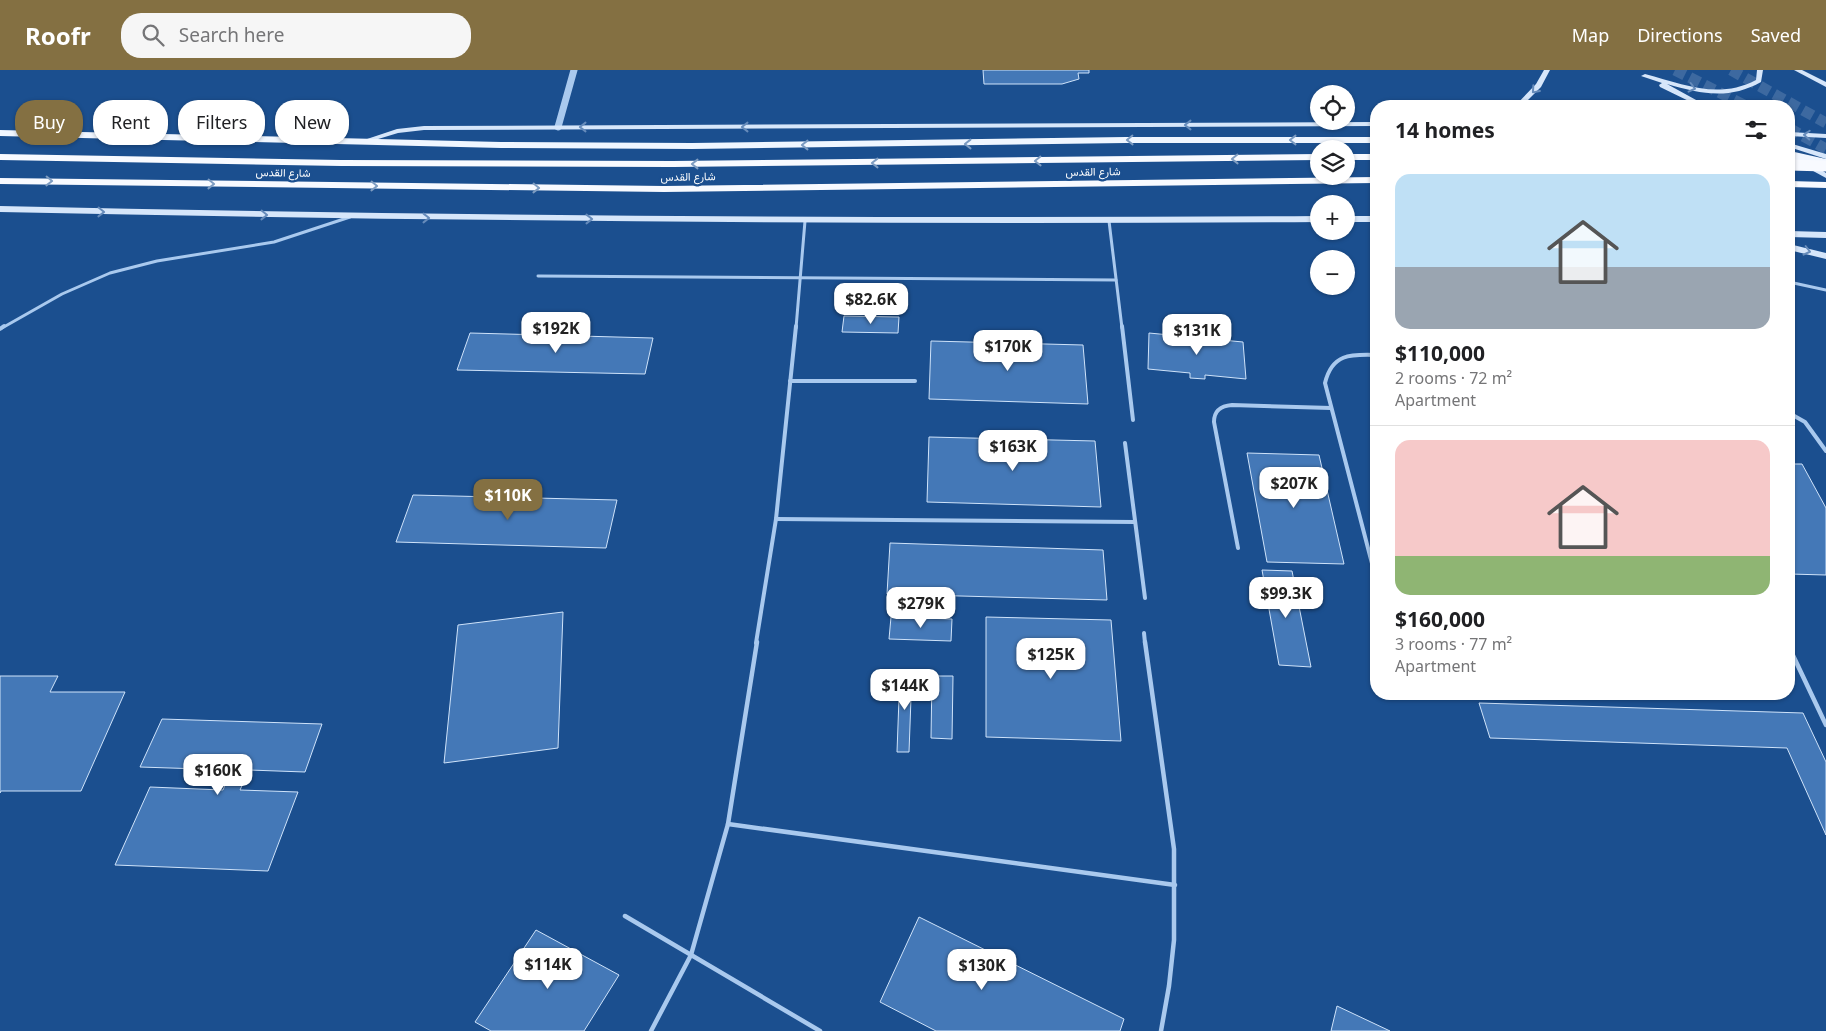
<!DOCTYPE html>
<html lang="en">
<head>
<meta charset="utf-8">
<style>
  body { margin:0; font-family:"Noto Sans",Vazirmatn,sans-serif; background:#f6f6f6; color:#202124; height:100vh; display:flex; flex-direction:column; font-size:19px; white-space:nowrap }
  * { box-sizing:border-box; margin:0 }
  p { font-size:16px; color:#757577 }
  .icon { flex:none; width:28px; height:28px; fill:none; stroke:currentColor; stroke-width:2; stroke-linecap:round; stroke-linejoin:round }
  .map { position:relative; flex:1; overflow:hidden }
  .sheet { position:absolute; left:1370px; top:30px; width:425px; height:600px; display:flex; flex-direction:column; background:#fff; border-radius:20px; box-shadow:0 1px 4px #0004 }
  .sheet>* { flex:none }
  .hud { position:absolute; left:15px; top:30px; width:475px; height:45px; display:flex; gap:10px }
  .controls { position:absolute; left:1310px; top:15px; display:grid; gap:10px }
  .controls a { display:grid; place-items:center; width:45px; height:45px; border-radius:50%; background:#fff; box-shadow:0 1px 4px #0004; font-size:25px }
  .price { position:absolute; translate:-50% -42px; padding:0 11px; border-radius:10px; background:#fff; color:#222; font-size:16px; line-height:32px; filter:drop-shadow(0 1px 2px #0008) }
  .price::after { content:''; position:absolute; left:50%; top:30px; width:15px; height:11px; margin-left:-8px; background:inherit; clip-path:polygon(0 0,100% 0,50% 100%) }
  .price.on { background:#847042; color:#fff }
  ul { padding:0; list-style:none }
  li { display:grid; align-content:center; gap:10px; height:265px; padding:0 25px }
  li+li { border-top:1px solid #e0e0e0 }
  li span { display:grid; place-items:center; height:155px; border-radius:15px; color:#555 }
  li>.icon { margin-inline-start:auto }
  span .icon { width:90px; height:90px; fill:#fffc; stroke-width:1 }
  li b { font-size:21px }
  h2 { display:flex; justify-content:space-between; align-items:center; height:60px; padding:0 25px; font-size:21px }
  .chip { padding:0 18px; border-radius:20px; background:#fff; box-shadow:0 1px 4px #0004; font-size:18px; line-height:45px }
  .chip.on { background:#847042; color:#fff }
  header { display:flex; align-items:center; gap:30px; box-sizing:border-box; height:70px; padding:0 25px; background:#847042; color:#fff }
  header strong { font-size:24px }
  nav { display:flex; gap:28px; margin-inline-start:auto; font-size:18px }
  .search { width:350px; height:45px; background:#f6f6f6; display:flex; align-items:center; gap:12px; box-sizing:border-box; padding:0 18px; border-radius:20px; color:#757577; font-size:19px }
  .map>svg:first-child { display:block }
  .building { fill:#4478b7; stroke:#cfe3fa }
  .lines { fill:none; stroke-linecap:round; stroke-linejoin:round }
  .trunk-tunnel { stroke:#3d69a0; stroke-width:11; stroke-dasharray:11 5.5; stroke-linecap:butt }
  .service-far2 { stroke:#a9c9ee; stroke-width:3 }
  .service-far1 { stroke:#a9c9ee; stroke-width:4 }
  .service { stroke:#a9c9ee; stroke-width:4.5 }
  .tertiary { stroke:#a9c9ee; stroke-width:7 }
  .secondary { fill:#d6e6fa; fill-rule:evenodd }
  .primary { fill:#f0f6ff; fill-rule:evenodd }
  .trunk { fill:#f8faff; fill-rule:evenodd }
  .primary-bridge { stroke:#f0f6ff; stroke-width:10 }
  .trunk-bridge { stroke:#f8faff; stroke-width:11 }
  .oneway { stroke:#668bba }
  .oneway2 { stroke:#7b9ac1 }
  .oneway3 { stroke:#7e9cc1 }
  .labels { text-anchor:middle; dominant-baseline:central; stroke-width:4.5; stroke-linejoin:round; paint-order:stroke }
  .far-street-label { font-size:11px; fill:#fff; stroke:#1b4f8f }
</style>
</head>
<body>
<header>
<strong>Roofr</strong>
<div class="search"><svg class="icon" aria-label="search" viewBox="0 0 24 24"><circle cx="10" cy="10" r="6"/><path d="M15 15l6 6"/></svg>Search here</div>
<nav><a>Map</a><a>Directions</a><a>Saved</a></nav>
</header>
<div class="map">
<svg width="1826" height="961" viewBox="0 0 1826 961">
  <rect width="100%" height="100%" fill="#1b4f8f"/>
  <!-- building -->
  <g class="building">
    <polygon points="983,0 1089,0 1089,3 1078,3 1079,9 1062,14 984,14"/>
    <polygon points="844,246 899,247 898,263 842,262"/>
    <polygon points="470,263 653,268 645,304 457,300"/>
    <polygon points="1149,263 1243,272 1246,309 1205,305 1205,309 1190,308 1190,303 1148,299"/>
    <polygon points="931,271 1083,275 1088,334 929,329"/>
    <polygon points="929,367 1095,371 1101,437 927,432"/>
    <polygon points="1247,383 1319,385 1344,494 1267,492"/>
    <polygon points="1789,394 1802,394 1826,438 1826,505 1789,504"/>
    <polygon points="413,425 617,430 606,478 396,472"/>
    <polygon points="890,473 1103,480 1107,530 887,524"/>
    <polygon points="1262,500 1292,501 1311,597 1279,595"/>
    <polygon points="563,542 558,678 444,693 458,555"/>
    <polygon points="891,547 952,549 951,571 889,569"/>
    <polygon points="986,547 1111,550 1121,671 986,667"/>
    <polygon points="900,601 912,601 909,682 897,682"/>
    <polygon points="0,606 58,606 50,622 125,622 81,721 1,721 0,723"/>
    <polygon points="932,606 953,606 952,669 931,668"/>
    <polygon points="1479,633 1803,643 1826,692 1826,765 1787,678 1490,668"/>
    <polygon points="162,649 322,654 305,702 249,700 240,720 298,722 268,801 115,795 150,717 223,720 231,700 140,697"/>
    <polygon points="919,847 1124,949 1120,961 936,961 880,932"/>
    <polygon points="536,860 619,905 584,961 491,961 475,952"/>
    <polygon points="1337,936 1390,961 1331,961"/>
  </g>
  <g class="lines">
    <!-- trunk-tunnel -->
    <g class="trunk-tunnel">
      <polyline points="1675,0 1746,36"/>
      <polyline points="1731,0 1826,53"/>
      <polyline points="1789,58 1826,79"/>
    </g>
    <!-- service-far2 -->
    <g class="service-far2">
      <polyline points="1109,151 1122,258"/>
      <polyline points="538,206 1116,210"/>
      <polyline points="1789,212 1826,220"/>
      <polyline points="2,258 62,224 110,203 157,191 274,172 350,147"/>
      <polyline points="796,258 805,151"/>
    </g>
    <!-- service-far1 -->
    <g class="service-far1">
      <polyline points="1122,256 1133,350"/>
      <polyline points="0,259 4,256"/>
      <polyline points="790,311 915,311"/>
      <polyline points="1789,343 1805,352 1826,381"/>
      <polyline points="1125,373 1145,528"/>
      <polyline points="776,449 1135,452"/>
      <path d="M1238,478L1214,352C1214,340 1221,336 1232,335L1331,338"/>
      <path d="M1375,505L1325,313C1332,284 1350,284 1376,285"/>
      <polyline points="1144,563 1145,573"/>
      <polyline points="756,573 776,449 796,256"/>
    </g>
    <!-- service -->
    <g class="service">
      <polyline points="1145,572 1174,779 1174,870 1169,916 1161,961"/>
      <polyline points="1789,577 1826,655"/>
      <polyline points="728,754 1175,815"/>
      <polyline points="625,846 820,961"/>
      <polyline points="651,961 691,885 728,754 757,572"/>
    </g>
    <!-- tertiary -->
    <polyline class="tertiary" points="558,57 574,0"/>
    <!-- secondary -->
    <g class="secondary">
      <polygon points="1544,0 1550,0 1541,17 1522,36 1515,36 1536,14"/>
      <path d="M1757,0H1763L1761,12C1729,30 1701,24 1667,14L1707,36H1699L1660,17L1659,15L1662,13L1641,6L1645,4C1683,14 1718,30 1756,10Z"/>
      <polygon points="1794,0 1802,0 1826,12 1826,17"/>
      <polygon points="1376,52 1376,56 424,60 398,63 365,73 361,71 397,59 424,56"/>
      <polygon points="1789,62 1826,64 1826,68 1789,66"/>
      <polygon points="1789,73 1826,84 1826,89 1789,77"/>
      <polygon points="1804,92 1810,92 1826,103 1826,108 1804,96"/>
      <path d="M0,136C440,146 879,149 1319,146V152C879,155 440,151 0,142Z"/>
      <rect x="1346" y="146" width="30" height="6"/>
      <polygon points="1789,161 1826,162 1826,168 1789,167"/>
      <polygon points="1789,174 1826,183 1826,189 1789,180"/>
    </g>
    <!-- primary -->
    <polygon class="primary" points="0,60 501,72 692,73 1126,67 1376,67 1376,73 1126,73 692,79 501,78 0,66"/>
    <!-- trunk -->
    <g class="trunk">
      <polygon points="0,84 341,90 673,91 1319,84 1319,90 673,97 341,96 0,90"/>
      <rect x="1346" y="84" width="30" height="6"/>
      <polygon points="1376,107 1376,113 664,122 0,114 0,108 664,116"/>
      <polygon points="1789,111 1826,112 1826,118 1789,117"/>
    </g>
    <!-- primary-bridge -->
    <polyline class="primary-bridge" points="1789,86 1826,94"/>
    <!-- trunk-bridge -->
    <polyline class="trunk-bridge" points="1789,95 1826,96"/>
  </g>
  <!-- one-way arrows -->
  <defs><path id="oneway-chevron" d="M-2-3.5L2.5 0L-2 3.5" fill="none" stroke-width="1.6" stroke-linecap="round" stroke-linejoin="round" transform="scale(1.25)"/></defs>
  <g class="oneway">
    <use href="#oneway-chevron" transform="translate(1692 18) rotate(14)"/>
    <use href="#oneway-chevron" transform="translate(1535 20) rotate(131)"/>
    <use href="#oneway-chevron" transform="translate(1188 55) rotate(180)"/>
    <use href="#oneway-chevron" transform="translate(583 57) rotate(180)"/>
    <use href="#oneway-chevron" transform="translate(745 57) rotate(180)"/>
    <use href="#oneway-chevron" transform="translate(1807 65) rotate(-177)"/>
    <use href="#oneway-chevron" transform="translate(101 142) rotate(1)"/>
    <use href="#oneway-chevron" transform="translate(264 145) rotate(1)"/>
    <use href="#oneway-chevron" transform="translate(426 148)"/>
    <use href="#oneway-chevron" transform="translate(589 149)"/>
    <use href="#oneway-chevron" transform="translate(1807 181) rotate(14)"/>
  </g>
  <g class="oneway2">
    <use href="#oneway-chevron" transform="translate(1130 70) rotate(179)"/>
    <use href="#oneway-chevron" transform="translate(1293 70) rotate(-180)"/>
    <use href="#oneway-chevron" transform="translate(968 74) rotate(180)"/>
    <use href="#oneway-chevron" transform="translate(805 75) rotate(180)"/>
  </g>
  <g class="oneway3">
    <use href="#oneway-chevron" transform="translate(1235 89) rotate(179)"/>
    <use href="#oneway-chevron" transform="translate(1038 91) rotate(179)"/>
    <use href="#oneway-chevron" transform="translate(875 93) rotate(180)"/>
    <use href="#oneway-chevron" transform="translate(695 94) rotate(180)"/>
    <use href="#oneway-chevron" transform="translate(49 111) rotate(1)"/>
    <use href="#oneway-chevron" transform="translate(211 114) rotate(1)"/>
    <use href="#oneway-chevron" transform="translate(374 116) rotate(1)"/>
    <use href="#oneway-chevron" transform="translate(536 118) rotate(1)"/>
  </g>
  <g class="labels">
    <!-- far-street labels -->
    <g class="far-street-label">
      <text transform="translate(1093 101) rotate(-1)">شارع القدس</text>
      <text transform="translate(283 102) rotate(1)">شارع القدس</text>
      <text transform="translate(688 106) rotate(-1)">شارع القدس</text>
    </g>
  </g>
</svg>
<div class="controls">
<a><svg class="icon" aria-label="locate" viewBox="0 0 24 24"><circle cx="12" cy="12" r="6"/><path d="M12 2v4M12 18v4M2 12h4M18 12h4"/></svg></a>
<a><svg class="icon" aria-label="layers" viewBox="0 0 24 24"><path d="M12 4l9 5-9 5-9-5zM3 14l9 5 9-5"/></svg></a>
<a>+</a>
<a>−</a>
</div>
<b class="price" style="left:871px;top:255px">$82.6K</b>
<b class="price" style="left:556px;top:284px">$192K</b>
<b class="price" style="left:1197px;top:286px">$131K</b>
<b class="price" style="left:1008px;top:302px">$170K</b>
<b class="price" style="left:1013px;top:402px">$163K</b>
<b class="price" style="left:1294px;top:439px">$207K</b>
<b class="price on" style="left:508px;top:451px">$110K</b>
<b class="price" style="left:1286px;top:549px">$99.3K</b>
<b class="price" style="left:921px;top:559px">$279K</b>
<b class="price" style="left:1051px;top:610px">$125K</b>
<b class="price" style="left:905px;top:641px">$144K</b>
<b class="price" style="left:218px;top:726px">$160K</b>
<b class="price" style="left:548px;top:920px">$114K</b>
<b class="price" style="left:982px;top:921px">$130K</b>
<div class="hud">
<a class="chip on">Buy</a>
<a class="chip">Rent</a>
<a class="chip">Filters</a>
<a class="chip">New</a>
</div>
<section class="sheet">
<h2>14 homes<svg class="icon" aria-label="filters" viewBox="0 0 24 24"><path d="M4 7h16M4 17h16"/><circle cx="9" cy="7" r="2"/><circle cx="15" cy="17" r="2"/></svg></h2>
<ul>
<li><span style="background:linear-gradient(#bfe0f5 60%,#9aa5b1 0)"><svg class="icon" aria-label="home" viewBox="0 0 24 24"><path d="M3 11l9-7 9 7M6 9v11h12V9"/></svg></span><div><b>$110,000</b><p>2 rooms · 72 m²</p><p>Apartment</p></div></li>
<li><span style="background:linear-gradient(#f6c9c9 75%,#8fb573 0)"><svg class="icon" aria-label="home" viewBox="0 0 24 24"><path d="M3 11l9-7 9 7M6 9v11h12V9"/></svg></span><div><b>$160,000</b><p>3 rooms · 77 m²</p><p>Apartment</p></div></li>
</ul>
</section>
</div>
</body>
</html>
